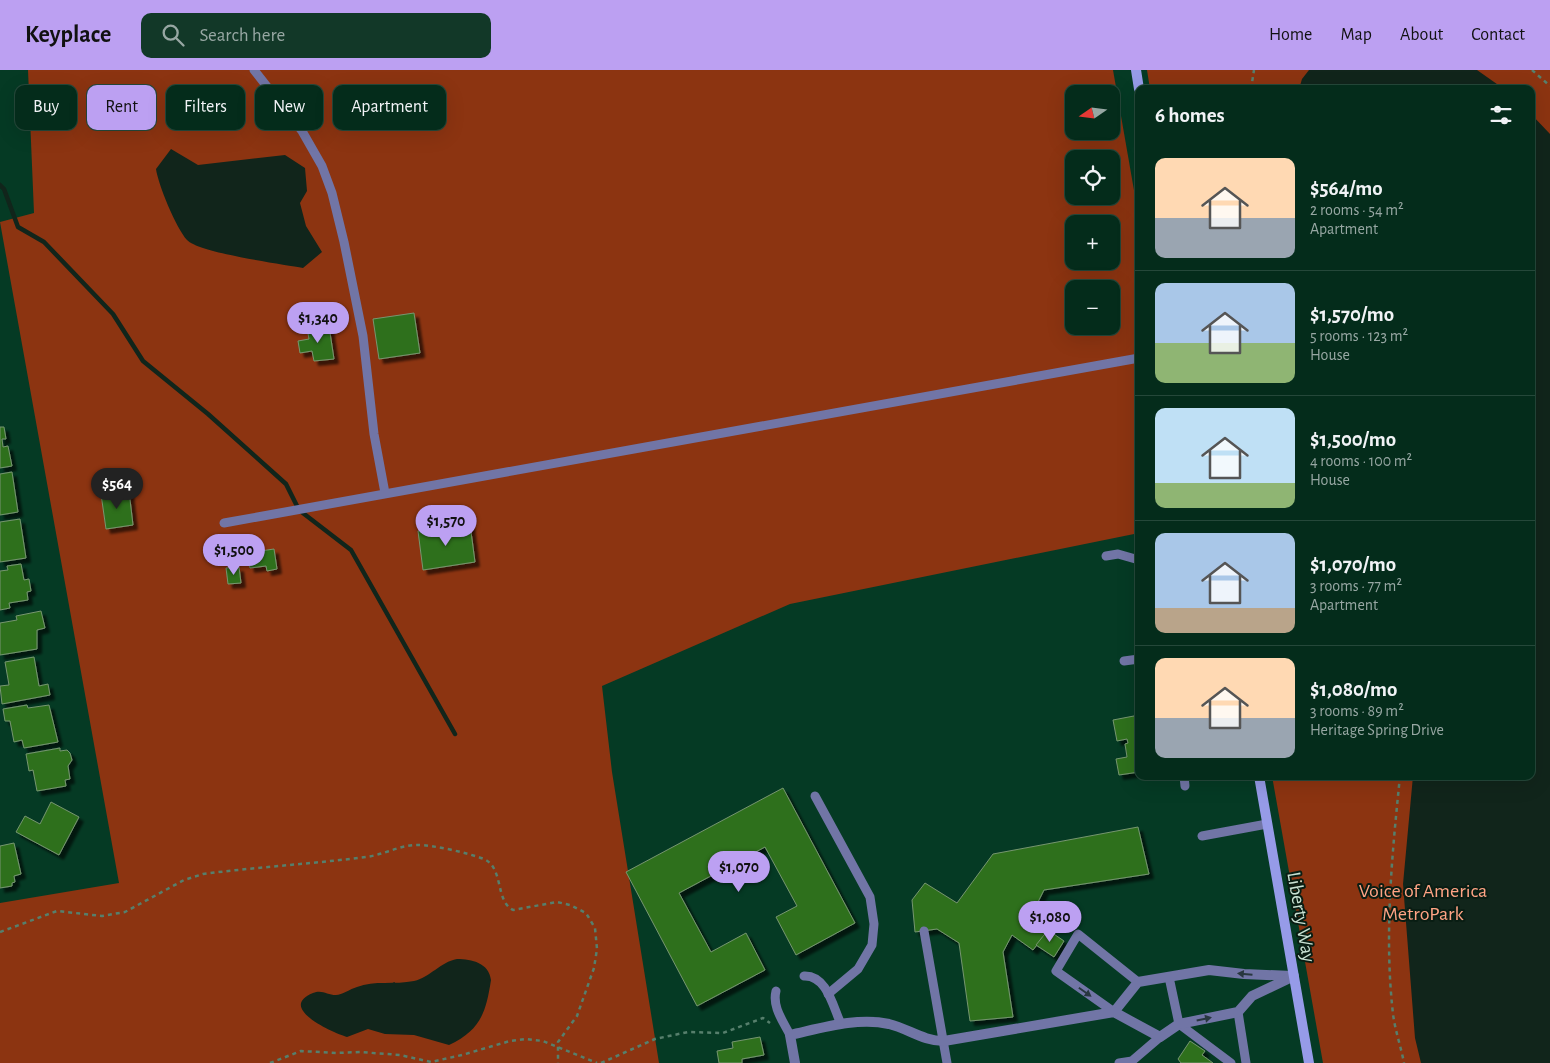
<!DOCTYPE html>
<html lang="en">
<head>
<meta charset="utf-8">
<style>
  body { margin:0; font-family:"Alegreya Sans",sans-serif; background:#123828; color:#f1f3f6; height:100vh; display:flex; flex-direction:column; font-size:19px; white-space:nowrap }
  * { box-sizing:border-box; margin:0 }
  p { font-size:16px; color:#97a7a3 }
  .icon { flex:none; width:28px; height:28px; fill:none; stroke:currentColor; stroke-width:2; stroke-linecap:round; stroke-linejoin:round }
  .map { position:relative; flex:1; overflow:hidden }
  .drawer { position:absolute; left:1135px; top:15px; width:400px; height:695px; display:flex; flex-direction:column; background:#042c1b; border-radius:10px; box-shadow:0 5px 20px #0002,0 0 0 1px #25483a }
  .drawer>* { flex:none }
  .hud { position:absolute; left:15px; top:15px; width:475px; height:45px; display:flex; gap:10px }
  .needle { width:32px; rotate:256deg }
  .tools { position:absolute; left:1065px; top:15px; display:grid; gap:10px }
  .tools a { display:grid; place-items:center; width:55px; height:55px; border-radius:10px; background:#042c1b; box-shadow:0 5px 20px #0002,0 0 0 1px #25483a; font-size:25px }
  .price { position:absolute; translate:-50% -42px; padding:0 11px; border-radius:18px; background:#bca0f2; color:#111; font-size:16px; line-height:32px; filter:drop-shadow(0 1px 2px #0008) }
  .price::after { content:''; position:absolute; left:50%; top:30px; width:15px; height:11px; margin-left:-8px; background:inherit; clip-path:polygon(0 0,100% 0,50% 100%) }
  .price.current { background:#222; color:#fff }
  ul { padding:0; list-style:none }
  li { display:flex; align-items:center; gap:15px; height:125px; padding:0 20px }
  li+li { border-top:1px solid #25483a }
  li span { display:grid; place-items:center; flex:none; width:140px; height:100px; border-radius:10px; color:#555 }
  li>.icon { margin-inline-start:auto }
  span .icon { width:60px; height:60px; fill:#fffc; stroke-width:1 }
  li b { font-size:21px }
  h2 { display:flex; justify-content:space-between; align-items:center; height:60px; padding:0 20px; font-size:21px }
  .tag { padding:0 18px; border-radius:10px; background:#042c1b; box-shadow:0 5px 20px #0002,0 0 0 1px #25483a; font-size:18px; line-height:45px }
  .tag.current { background:#bca0f2; color:#111 }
  header { display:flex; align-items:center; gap:30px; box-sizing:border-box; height:70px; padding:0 25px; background:#bca0f2; color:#111 }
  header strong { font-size:24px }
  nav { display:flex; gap:28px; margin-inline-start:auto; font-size:18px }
  .search { width:350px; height:45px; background:#123828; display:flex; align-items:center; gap:12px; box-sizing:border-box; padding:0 18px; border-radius:10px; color:#97a7a3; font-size:19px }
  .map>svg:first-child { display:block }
  .green { fill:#8c3411; fill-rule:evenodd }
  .water { fill:#11251b }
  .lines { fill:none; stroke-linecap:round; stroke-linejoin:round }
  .stream { stroke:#11251b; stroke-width:4.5 }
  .building { fill:#2f6f1f; stroke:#76966f; filter:url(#shadow) }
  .path { stroke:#567f6c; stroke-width:2.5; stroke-dasharray:4 4; stroke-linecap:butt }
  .service { stroke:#7175a6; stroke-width:9 }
  .minor { stroke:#7175a6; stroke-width:10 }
  .secondary { stroke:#969be8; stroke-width:10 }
  .oneway { fill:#28373f }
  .labels { text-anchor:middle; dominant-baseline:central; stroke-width:4; stroke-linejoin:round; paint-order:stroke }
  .park-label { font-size:20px; fill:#ffa485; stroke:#091d13 }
  .street-label { font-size:20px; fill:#c9e2d3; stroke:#091d13 }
</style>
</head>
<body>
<header>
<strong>Keyplace</strong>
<div class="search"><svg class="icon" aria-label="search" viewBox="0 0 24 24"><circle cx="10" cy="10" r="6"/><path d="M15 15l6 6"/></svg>Search here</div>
<nav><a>Home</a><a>Map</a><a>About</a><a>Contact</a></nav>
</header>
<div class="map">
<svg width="1550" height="993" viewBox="0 0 1550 993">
  <defs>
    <filter id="shadow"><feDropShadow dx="4.5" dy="4.5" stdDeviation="1" flood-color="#0009"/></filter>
  </defs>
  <rect width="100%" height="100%" fill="#053a24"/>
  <!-- green -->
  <g class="green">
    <path d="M28,0H1113L1139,149V463L790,534L602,616L612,702L659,993H0V833L119,813L0,152L34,143ZM1074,24H1111V61H1074ZM1074,89H1111V126H1074ZM1074,154H1111V191H1074ZM1074,219H1111V256H1074Z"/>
    <polygon points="1147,0 1550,0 1550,993 1323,993 1272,706 1531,706 1531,19 1150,19"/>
  </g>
  <!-- water -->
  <g class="water">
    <polygon points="1309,0 1477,0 1504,19 1299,19 1302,9"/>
    <polygon points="1531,44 1550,64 1550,993 1421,993 1415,968 1403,814 1413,706 1531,706"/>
    <path d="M171,79L198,95L285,85L305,98L307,121L300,133L306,156L322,182L303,198C282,194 199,183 187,170C176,158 158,114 156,99Z"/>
    <path d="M457,889C472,889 489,893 491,910C486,942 481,960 449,975L414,965L385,964L368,959L347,967C334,963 276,938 313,923C322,919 327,925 336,925C342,925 350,919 357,917C374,910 395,915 414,911C431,907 440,892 457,889Z"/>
  </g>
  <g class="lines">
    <!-- stream -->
    <polyline class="stream" points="0,115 4,119 18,157 44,172 113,244 143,291 208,344 286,414 299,440 351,480 455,664"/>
  </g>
  <!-- building -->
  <g class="building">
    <polygon points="414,243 420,283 379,289 373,249"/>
    <polygon points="329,256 334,289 314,291 312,281 300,283 298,271 309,269 307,258"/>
    <polygon points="0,357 4,357 6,369 2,369 3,377 8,376 12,396 0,398"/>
    <polygon points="12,402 18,442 0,445 0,404"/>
    <polygon points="129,421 133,455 106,459 101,424"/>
    <polygon points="20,449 26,488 0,492 0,452"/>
    <polygon points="470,454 475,492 423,500 418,461"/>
    <polygon points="274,479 277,499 267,501 266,496 250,498 247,483"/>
    <polygon points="21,494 24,510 29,509 31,521 27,522 28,530 9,533 10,538 0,540 0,501 8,500 7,496"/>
    <polygon points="239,497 241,513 228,514 226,498"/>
    <polygon points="41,541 45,558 37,560 37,579 0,585 0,553 17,550 16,546"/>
    <polygon points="34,587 39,616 48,614 50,625 2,634 0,616 9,615 5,592"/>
    <polygon points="27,635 28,638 49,635 58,672 24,678 22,670 14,672 10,651 5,651 3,639"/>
    <polygon points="1139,645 1139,702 1119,705 1116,689 1127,687 1125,674 1128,673 1127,669 1117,671 1113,650"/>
    <polygon points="60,678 60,681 67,680 70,683 72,690 68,696 70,709 65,710 66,716 37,721 33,700 29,701 26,684"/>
    <polygon points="783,718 855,853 796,885 776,847 797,836 765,777 679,823 711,882 746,863 765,900 697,936 626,802"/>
    <polygon points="51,732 79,747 59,785 16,762 25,746 40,754"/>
    <polygon points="1138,757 1149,804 1044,820 1037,834 1058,848 1033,880 1012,865 1003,882 1013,947 970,951 959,873 937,859 915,862 912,830 925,813 957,833 993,784"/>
    <polygon points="14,773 21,804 14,806 15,812 12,813 12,816 0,818 0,776"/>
    <polygon points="1048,860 1064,871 1054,887 1036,875"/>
    <polygon points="760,967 764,985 742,989 742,993 719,993 717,981 733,978 732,972"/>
    <polygon points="1190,971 1205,981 1202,985 1213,993 1181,993 1178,989"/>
  </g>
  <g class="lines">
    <!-- path -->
    <g class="path">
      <polyline points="1532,0 1550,16"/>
      <polyline points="1251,19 1254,0"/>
      <path d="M1400,706C1392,785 1384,865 1393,944C1395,960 1401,977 1404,993"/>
      <path d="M0,862L57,841L102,846L125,842L184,810L203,804C257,797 311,794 366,787C383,785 400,775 417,775C434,775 468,783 484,789C504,798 495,831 513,840L557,832L570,835L586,843L595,858L597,879L594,898L577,946L558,972V993"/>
      <polyline points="270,993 301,981 336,983 360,982 400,985 431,992 462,985 510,971 526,969 543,971 597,993"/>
      <polyline points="601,993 655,969 688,962 723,963 763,948 770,953"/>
    </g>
    <!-- service -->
    <g class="service">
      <polyline points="254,0 302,61 322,96 332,123 344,172 363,266 374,364 385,423"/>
      <polyline points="224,453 1139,288"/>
      <polyline points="1106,486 1118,484 1139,490"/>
      <polyline points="1124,591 1139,589"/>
      <polyline points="1184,706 1185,716"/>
      <polyline points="815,726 870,827 874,854 872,875 858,899 828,924"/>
      <polyline points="1202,766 1267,754"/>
      <polyline points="924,861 947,993"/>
      <path d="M804,906C827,905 833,937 841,954"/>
      <polyline points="1169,907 1179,954 1231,993"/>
      <path d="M776,921C772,937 783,951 790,965"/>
      <polyline points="1114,942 1056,901 1078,864 1138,912"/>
      <polyline points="1238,942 1246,993"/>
      <polyline points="1119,993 1132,991 1160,967"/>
    </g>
    <!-- minor -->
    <g class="minor">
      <polyline points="1114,942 1138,912 1209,900 1244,904 1292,906"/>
      <path d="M795,993L790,965C822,958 857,947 889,954C909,959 923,971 944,971L1114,942L1160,967L1179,954L1238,942L1252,926L1294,906"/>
    </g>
    <!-- secondary -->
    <g class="secondary">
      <polyline points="1136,0 1139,19"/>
      <polyline points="1259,706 1309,993"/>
    </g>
  </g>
  <!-- one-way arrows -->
  <defs><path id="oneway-solid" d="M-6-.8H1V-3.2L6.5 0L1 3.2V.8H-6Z" transform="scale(1.25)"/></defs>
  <g class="oneway">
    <use href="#oneway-solid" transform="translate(1245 904) rotate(-175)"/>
    <use href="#oneway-solid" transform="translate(1085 922) rotate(35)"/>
    <use href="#oneway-solid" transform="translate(1204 949) rotate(-12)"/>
  </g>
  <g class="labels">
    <!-- park labels -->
    <g class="park-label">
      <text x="1423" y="821">Voice of America<tspan x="1423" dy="23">MetroPark</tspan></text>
    </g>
    <!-- street labels -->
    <g class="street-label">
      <text transform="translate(1301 847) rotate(80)">Liberty Way</text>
    </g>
  </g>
</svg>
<div class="tools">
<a><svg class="needle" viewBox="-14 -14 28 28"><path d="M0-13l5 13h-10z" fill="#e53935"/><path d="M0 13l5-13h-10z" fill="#97a7a3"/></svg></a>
<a><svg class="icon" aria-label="locate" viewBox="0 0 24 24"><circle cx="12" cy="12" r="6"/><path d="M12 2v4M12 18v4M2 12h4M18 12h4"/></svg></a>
<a>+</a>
<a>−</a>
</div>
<b class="price" style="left:318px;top:274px">$1,340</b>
<b class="price current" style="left:117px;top:440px">$564</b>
<b class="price" style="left:446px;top:477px">$1,570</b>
<b class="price" style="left:234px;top:506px">$1,500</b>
<b class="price" style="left:739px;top:823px">$1,070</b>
<b class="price" style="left:1050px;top:873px">$1,080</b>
<div class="hud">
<a class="tag">Buy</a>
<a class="tag current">Rent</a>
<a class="tag">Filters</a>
<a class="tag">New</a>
<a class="tag">Apartment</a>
</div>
<section class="drawer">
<h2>6 homes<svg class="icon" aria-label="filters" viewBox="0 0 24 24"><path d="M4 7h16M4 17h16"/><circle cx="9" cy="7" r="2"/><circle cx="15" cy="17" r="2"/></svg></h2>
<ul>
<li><span style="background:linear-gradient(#ffd9b3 60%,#9aa5b1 0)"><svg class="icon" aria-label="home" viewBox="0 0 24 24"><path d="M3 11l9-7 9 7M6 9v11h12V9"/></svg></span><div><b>$564/mo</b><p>2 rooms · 54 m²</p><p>Apartment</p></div></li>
<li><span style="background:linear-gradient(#a9c7e8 60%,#8fb573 0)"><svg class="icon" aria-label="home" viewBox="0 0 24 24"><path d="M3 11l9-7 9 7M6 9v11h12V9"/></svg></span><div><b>$1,570/mo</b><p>5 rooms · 123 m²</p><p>House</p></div></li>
<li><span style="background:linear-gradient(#bfe0f5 75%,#8fb573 0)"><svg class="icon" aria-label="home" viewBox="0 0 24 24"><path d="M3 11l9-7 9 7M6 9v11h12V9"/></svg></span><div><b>$1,500/mo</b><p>4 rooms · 100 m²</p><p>House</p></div></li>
<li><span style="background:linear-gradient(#a9c7e8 75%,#b9a48a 0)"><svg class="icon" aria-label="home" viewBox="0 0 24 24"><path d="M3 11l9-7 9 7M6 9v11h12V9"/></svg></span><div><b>$1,070/mo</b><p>3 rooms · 77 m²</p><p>Apartment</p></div></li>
<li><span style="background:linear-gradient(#ffd9b3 60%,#9aa5b1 0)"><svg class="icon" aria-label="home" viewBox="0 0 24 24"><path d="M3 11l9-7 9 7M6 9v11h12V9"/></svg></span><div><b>$1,080/mo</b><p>3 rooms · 89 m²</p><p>Heritage Spring Drive</p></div></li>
</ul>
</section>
</div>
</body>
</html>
